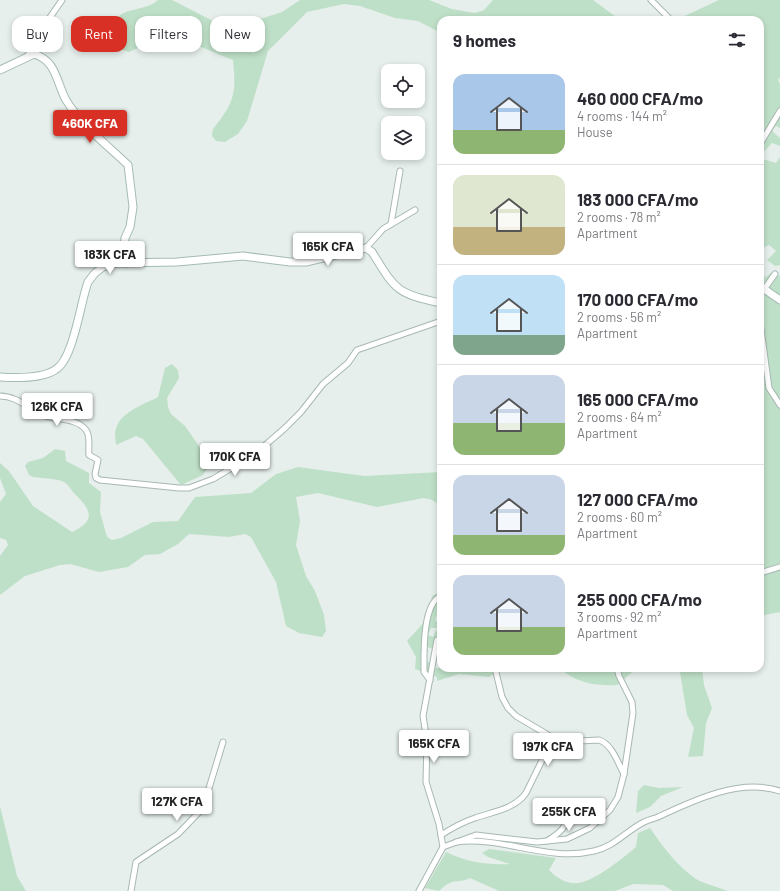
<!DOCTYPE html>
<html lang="en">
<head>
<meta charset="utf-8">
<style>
  body { margin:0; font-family:Barlow,sans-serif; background:#f7f7f7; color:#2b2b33; height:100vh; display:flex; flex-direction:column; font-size:15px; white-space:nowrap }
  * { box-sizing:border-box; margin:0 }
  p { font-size:13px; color:#7c7c81 }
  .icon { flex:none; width:22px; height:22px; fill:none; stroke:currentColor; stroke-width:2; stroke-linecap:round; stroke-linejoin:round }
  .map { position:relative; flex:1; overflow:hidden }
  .sheet { position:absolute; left:437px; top:16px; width:327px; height:656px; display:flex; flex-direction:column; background:#fff; border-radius:12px; box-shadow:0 2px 6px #0003 }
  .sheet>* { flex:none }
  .guide { position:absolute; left:12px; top:16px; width:365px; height:36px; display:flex; gap:8px }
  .controls { position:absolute; left:381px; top:64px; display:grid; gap:8px }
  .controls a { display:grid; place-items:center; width:44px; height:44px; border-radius:8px; background:#fff; box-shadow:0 2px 6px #0003; font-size:20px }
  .price { position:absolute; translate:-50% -34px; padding:0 9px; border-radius:4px; background:#fff; color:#222; font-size:13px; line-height:26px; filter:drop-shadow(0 1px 2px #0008) }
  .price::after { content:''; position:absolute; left:50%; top:24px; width:12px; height:9px; margin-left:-6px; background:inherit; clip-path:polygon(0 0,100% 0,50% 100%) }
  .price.active { background:#d93025; color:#fff }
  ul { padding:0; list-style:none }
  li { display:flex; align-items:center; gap:12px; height:100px; padding:0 16px }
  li+li { border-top:1px solid #e1e1e2 }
  li span { display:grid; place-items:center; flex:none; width:112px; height:80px; border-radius:12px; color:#555 }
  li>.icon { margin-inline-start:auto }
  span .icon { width:48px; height:48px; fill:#fffc; stroke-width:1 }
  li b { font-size:17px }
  h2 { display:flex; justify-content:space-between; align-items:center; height:48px; padding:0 16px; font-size:17px }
  .pill { padding:0 14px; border-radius:12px; background:#fff; box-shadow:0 2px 6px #0003; font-size:14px; line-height:36px }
  .pill.active { background:#d93025; color:#fff }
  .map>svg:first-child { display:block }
  .green { fill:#bfe0c8 }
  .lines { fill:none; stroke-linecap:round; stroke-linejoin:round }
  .street-casing { stroke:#a8b8b2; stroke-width:7 }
  .secondary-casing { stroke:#a4bbb3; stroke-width:9 }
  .street { stroke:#fff; stroke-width:5 }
  .secondary { stroke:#fff; stroke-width:7 }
</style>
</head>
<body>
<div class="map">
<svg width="780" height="891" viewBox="0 0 780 891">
  <rect width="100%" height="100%" fill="#e6efeb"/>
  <!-- green -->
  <g class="green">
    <path d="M158,0H172L217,23L242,25L282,12L300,0H429L452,9L475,13L484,10L493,0H593L620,20H441V33L418,21L395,18L360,6L344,4L307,12L268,51L247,121L238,134L225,142L216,141L212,136C212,127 217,125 222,117C237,97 235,83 233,60C191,43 172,30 129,52L108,45C107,38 108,34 111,27C119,5 144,13 158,0Z"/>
    <polygon points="719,0 780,0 780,77 778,80 780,84 780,128 776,126 773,129 773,132 780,138 780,146 772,143 760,156 760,20 676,20"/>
    <polygon points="780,157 780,265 775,266 767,260 776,251 769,245 761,248 760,261 760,158 776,163"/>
    <polygon points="772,272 780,276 780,612 760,616 760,274 766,277"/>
    <path d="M172,364L178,370L179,378L167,398L168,407L171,414L185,426L199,446L207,469L203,475L181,485L143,439L136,436L116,445C116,440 114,433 116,429C120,412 145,404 158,397L165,368Z"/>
    <path d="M55,449L65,451L66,461L89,473V483L101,492L100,512L107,537L112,540L121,538L153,522L178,521L195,497L251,493L276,474L298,467L364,476L441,472V506L432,500L424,498L377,507L318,493L296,497L300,521L296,545L306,576L315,591L324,615L326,631L322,637L299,633L286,626L276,582L251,537L245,534L229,537L189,534L178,544L160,554L145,555L128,567L99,572L70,564L60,565L25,576L0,595V556L8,545L6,540L0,538V502L6,494L0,478V463L9,471L33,506L72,532C97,520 91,510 74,493C71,490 68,484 64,482C59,479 40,478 33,477L29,475L25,466L28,462L43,458Z"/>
    <polygon points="441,591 441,615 437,614 435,620 438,623 437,628 431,628 428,635 433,637 436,630 441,632 441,658 435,660 435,650 428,647 426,661 435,664 435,668 502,669 489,677 459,674 437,681 437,677 415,669 416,657 407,641 427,619 432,596"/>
    <path d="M559,668H637L617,685C595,686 576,683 559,668Z"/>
    <polygon points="675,668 702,668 704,685 712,708 706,723 703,756 688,757 694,728 687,715 680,672"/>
    <polygon points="644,785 659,788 683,787 661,796 650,807 636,813 638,791"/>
    <polygon points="0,806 17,876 26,891 0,891"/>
    <path d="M650,828C663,847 677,866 696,879C700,882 720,888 728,891H673L663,885L633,884L615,891H499L470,878C454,885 455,876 439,891L425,888L446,852C466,862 487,865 510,864L488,857L482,853L489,849L556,858L549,870C555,877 568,885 578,883C595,881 623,858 636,847L638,833Z"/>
  </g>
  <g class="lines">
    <defs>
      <g id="street">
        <polyline points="651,0 671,20"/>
        <polyline points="28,55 44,26 62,0"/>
        <polyline points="760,144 780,111"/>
        <polyline points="391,224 400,171"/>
        <polyline points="366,248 383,229 415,210"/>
        <polyline points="765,288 775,274"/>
        <polyline points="760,322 769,388 780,405"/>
        <path d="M0,396C18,396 29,410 45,416C57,420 77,418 86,430C91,437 88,447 89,455L98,460L95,474L96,478L100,480L179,488H189L213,479L255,454L285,428L301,412L323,384L348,363L357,350L441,321"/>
        <polyline points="760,573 780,567"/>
        <path d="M495,668L502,697L508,708L516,716L560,742L599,740C612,744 618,763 624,774"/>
        <path d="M430,680L424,672C424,654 422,604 441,596"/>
        <path d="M441,835C452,828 463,822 475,818C492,812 515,809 526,793L550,744L548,737"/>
        <path d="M547,841C558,834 572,825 563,812L564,808"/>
        <path d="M456,842C503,836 547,862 594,851C614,847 626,831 644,822C648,820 653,819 658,817C694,800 740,778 780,791"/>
        <polyline points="443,847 476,835 537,842 567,839 590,828 610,810 618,797 624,774 633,713 632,702 619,676 617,668"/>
        <polyline points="131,891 136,862 178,834 203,808 223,742"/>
        <polyline points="419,891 443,847 439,824 426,782 427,741 423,716 437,640"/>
      </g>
      <g id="secondary">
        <path d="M0,70L34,54C57,61 56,82 66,100C82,126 106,144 128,165L133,207L130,227L125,238L124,247L126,263"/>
        <polyline points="760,286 780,300"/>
        <path d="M0,377C16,378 41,379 55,370C74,359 80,303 88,282L95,273L103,267L116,263L177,262L243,256L290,262H306L366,248L372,252C395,289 396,294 441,303"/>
      </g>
    </defs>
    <!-- street casing -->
    <use href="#street" class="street-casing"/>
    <!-- secondary casing -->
    <use href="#secondary" class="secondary-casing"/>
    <!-- street -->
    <use href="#street" class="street"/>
    <!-- secondary -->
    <use href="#secondary" class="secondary"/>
  </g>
</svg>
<div class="controls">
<a><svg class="icon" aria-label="locate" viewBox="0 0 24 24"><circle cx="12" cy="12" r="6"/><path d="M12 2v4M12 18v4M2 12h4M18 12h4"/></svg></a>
<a><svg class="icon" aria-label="layers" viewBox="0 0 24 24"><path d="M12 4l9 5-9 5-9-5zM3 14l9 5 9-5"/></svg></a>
</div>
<b class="price active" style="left:90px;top:144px">460K CFA</b>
<b class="price" style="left:328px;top:267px">165K CFA</b>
<b class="price" style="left:110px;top:275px">183K CFA</b>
<b class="price" style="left:57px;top:427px">126K CFA</b>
<b class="price" style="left:235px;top:477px">170K CFA</b>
<b class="price" style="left:434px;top:764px">165K CFA</b>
<b class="price" style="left:548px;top:767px">197K CFA</b>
<b class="price" style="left:177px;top:822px">127K CFA</b>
<b class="price" style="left:569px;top:832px">255K CFA</b>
<div class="guide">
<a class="pill">Buy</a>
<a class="pill active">Rent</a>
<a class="pill">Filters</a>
<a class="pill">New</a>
</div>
<section class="sheet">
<h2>9 homes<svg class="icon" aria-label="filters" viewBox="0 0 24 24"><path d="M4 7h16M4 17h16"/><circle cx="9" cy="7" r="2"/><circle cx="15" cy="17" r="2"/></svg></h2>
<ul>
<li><span style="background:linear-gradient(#a9c7e8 70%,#8fb573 0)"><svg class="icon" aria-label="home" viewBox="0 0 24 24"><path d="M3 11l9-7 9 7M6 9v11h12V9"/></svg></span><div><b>460 000 CFA/mo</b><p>4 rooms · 144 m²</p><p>House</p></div></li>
<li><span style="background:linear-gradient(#dfe7d0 65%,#c2b280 0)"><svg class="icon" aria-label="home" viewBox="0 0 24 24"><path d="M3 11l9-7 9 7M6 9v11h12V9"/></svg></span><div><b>183 000 CFA/mo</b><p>2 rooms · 78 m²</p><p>Apartment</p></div></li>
<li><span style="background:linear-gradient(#bfe0f5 75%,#7fa58c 0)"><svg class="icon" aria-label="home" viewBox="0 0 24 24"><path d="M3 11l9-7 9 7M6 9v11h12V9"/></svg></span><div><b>170 000 CFA/mo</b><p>2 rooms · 56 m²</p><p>Apartment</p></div></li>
<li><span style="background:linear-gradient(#c9d6e8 60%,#8fb573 0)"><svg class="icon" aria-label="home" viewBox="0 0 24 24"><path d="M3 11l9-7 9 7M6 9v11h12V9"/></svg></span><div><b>165 000 CFA/mo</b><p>2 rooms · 64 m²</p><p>Apartment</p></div></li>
<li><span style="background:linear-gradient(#c9d6e8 75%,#8fb573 0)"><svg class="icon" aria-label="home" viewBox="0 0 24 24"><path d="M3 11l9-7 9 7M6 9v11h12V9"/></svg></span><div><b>127 000 CFA/mo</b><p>2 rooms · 60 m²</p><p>Apartment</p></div></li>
<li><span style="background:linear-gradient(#c9d6e8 65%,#8fb573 0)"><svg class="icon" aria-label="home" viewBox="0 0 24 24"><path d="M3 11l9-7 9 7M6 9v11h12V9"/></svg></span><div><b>255 000 CFA/mo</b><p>3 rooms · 92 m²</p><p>Apartment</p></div></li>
</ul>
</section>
</div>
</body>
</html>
